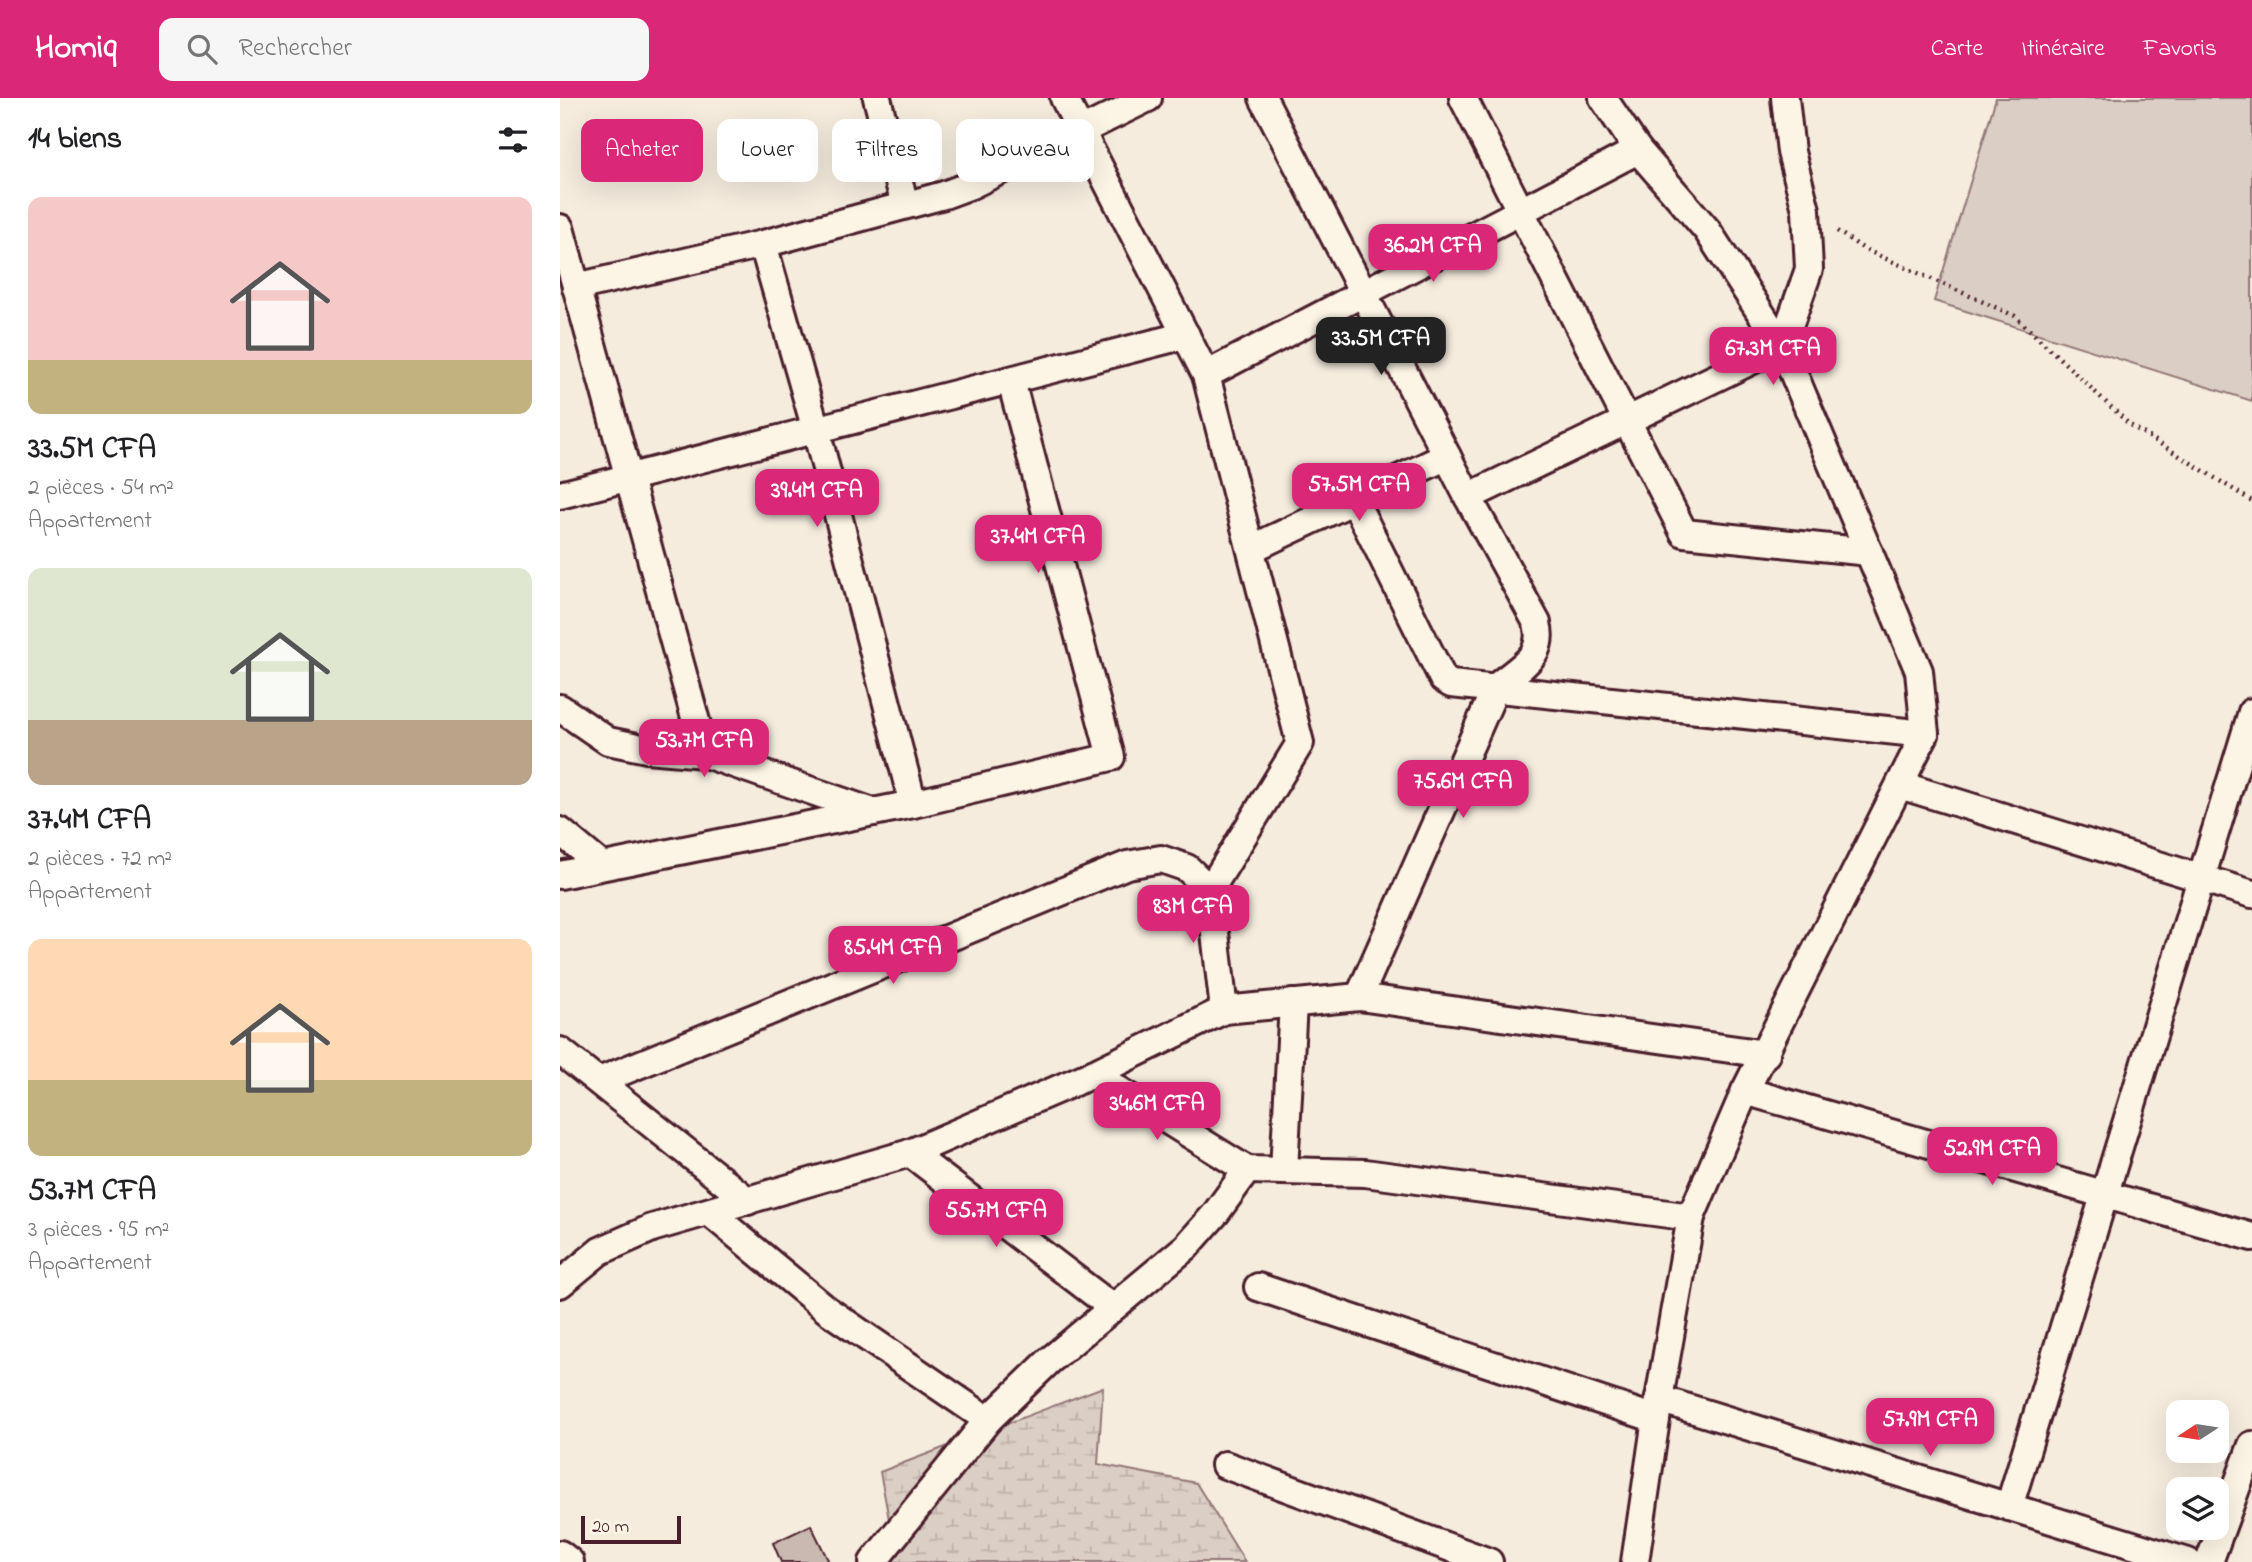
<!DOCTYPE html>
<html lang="fr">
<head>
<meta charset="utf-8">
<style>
  body { margin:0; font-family:"Indie Flower",sans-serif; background:#f6f6f6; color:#202124; height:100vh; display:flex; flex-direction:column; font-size:26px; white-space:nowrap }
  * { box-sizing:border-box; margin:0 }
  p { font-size:23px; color:#757577 }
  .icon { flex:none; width:38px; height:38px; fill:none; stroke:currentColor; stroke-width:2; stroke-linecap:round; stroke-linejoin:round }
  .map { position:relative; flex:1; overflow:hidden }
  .details { display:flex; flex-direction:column; background:#fff; width:560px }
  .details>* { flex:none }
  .guide { position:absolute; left:21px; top:21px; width:665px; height:63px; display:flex; gap:14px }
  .needle { width:46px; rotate:258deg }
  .buttons { position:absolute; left:1606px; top:1302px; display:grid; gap:14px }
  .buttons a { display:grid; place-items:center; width:63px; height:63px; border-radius:14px; background:#fff; box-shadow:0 7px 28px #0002; font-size:35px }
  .scale { position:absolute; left:21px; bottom:18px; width:100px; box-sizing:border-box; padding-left:7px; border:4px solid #4a1f2b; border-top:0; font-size:19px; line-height:24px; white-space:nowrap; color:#4a1f2b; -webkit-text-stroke:5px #fcf5e5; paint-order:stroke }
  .price { position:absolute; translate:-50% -60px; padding:0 16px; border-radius:14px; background:#db2777; color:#fff; font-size:23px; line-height:46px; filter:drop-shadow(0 2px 4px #0008) }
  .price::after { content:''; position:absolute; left:50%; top:42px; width:21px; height:16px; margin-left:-10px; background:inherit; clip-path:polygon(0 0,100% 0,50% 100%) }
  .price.selected { background:#222; color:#fff }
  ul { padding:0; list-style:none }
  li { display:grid; align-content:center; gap:14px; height:371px; padding:0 28px }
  li span { display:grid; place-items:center; height:217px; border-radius:14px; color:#555 }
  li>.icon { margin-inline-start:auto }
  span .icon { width:126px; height:126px; fill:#fffc; stroke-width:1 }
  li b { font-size:30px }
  h2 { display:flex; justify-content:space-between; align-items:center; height:84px; padding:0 28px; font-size:30px }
  .pill { padding:0 24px; border-radius:14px; background:#fff; box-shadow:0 7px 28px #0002; font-size:24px; line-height:63px }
  .pill.selected { background:#db2777; color:#fff }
  header { display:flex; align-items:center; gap:42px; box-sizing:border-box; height:98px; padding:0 35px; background:#db2777; color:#fff }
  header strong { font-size:33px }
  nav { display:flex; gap:38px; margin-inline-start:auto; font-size:24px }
  .search { width:490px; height:63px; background:#f6f6f6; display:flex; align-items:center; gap:18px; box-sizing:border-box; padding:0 24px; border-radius:14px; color:#757577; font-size:26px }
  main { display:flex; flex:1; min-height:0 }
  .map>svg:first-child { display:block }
  .wetland { fill:url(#wetland-marsh); stroke:#927678; stroke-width:2 }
  .park { fill:#dbcec4; stroke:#927678; stroke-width:2 }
  .building { fill:#cab9b1; stroke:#4a1f2b; stroke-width:2 }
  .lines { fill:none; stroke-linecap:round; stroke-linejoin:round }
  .street-casing { stroke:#4a1f2b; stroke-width:32 }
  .path { stroke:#4a1f2b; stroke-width:4.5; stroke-dasharray:2 5; stroke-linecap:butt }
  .street { stroke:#fcf5e5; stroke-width:26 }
</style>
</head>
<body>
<header>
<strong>Homiq</strong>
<div class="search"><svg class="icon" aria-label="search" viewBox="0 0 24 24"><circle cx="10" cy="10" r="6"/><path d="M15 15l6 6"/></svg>Rechercher</div>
<nav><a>Carte</a><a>Itinéraire</a><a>Favoris</a></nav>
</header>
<main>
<section class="details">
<h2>14 biens<svg class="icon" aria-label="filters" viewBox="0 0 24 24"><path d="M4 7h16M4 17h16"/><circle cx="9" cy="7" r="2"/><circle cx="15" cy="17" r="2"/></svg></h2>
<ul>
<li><span style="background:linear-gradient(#f6c9c9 75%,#c2b280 0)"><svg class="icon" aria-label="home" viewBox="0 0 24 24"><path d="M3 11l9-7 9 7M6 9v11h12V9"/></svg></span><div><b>33.5M CFA</b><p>2 pièces · 54 m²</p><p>Appartement</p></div></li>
<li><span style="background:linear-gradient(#dfe7d0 70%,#b9a48a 0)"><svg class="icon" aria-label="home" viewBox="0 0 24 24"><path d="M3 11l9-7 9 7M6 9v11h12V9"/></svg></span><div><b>37.4M CFA</b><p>2 pièces · 72 m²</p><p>Appartement</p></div></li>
<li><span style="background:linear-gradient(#ffd9b3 65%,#c2b280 0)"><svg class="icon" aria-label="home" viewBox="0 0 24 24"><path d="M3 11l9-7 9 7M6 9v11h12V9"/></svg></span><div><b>53.7M CFA</b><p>3 pièces · 95 m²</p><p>Appartement</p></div></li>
</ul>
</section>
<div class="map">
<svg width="1692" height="1464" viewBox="0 0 1692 1464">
  <defs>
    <pattern id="wetland-marsh" width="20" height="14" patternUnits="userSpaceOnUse" patternTransform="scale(1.75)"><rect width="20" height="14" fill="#dbcec4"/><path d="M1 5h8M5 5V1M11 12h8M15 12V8" fill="none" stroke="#bdb0a9"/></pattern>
  </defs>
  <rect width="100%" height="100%" fill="#f5ecde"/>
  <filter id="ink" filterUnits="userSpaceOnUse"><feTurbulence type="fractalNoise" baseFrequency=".0143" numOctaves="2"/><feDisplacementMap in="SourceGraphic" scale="14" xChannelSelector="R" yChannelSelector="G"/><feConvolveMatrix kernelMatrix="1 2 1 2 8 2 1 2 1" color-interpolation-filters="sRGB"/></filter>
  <g filter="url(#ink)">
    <!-- wetland -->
    <polygon class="wetland" points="543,1289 538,1366 636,1385 685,1464 301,1464 332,1437 320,1374"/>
    <!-- park -->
    <polygon class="park" points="1436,0 1692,0 1692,303 1374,203"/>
    <!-- building -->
    <polygon class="building" points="251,1427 269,1464 221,1464 213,1445"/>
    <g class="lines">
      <defs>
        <g id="street">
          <polyline points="317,0 345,107"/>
          <polyline points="504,0 646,277 740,645 650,792"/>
          <path d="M703,0L908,399L977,525C986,559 959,569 936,589L799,899"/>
          <polyline points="903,0 1124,435 1309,454"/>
          <polyline points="1043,0 1078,52 1147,132 1222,248 1359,573 1365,636 1185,993 1131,1119 1099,1301 1075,1464"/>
          <polyline points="0,130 145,656"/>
          <polyline points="203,146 256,332 353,706"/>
          <polyline points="16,189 203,146 384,97 411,87 588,0"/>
          <polyline points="646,277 1078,52"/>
          <polyline points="0,397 626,237"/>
          <polyline points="908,399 1222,248 1249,171 1246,112 1231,54 1225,0"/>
          <polyline points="794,402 883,581 891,586 1365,636"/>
          <polyline points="691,451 887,358"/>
          <polyline points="0,610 48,643 87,651 145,656 313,714"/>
          <polyline points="1340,687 1692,796"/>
          <polyline points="0,733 42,768"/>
          <polyline points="0,777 353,706 551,659 451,283"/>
          <polyline points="0,953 188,1103"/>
          <polyline points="533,976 687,1072 805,1075 1131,1119"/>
          <polyline points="39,983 567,767 601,761 627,770 650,792 664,912"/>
          <polyline points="1185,993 1692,1139"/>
          <polyline points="350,1055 552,1209"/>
          <polyline points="724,1072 733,905"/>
          <polyline points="149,1114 267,1212 428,1322 489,1263 626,1149 656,1115 687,1072"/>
          <polyline points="0,1186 40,1153 92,1130 350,1055 533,976 664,912 799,899 1206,956"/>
          <polyline points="698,1189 1096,1321"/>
          <polyline points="1099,1301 1628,1464"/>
          <polyline points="665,1367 929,1464"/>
          <polyline points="1449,1409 1692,614"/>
          <polyline points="0,1456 10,1464"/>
          <polyline points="313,1464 428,1322"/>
          <polyline points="1649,1464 1692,1347"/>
        </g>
      </defs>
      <!-- street casing -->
      <use href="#street" class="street-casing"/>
      <!-- path -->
      <polyline class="path" points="1277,133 1304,151 1455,218 1570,327 1692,403"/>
      <!-- street -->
      <use href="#street" class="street"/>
    </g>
  </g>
</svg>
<div class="buttons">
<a><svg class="needle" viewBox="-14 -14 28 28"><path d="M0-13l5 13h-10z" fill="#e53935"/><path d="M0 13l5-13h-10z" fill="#757577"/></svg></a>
<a><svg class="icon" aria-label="layers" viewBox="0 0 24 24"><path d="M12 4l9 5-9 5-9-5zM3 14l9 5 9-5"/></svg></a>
</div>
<div class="scale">20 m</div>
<b class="price" style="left:873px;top:186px">36.2M CFA</b>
<b class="price selected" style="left:821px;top:279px">33.5M CFA</b>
<b class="price" style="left:1213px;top:289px">67.3M CFA</b>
<b class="price" style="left:799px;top:425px">57.5M CFA</b>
<b class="price" style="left:257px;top:431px">39.4M CFA</b>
<b class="price" style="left:478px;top:477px">37.4M CFA</b>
<b class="price" style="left:144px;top:681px">53.7M CFA</b>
<b class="price" style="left:903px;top:722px">75.6M CFA</b>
<b class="price" style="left:633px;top:847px">83M CFA</b>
<b class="price" style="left:333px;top:888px">85.4M CFA</b>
<b class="price" style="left:597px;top:1044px">34.6M CFA</b>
<b class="price" style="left:1432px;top:1089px">52.9M CFA</b>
<b class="price" style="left:436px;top:1151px">55.7M CFA</b>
<b class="price" style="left:1370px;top:1360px">57.9M CFA</b>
<div class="guide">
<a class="pill selected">Acheter</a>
<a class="pill">Louer</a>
<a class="pill">Filtres</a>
<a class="pill">Nouveau</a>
</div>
</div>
</main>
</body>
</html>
